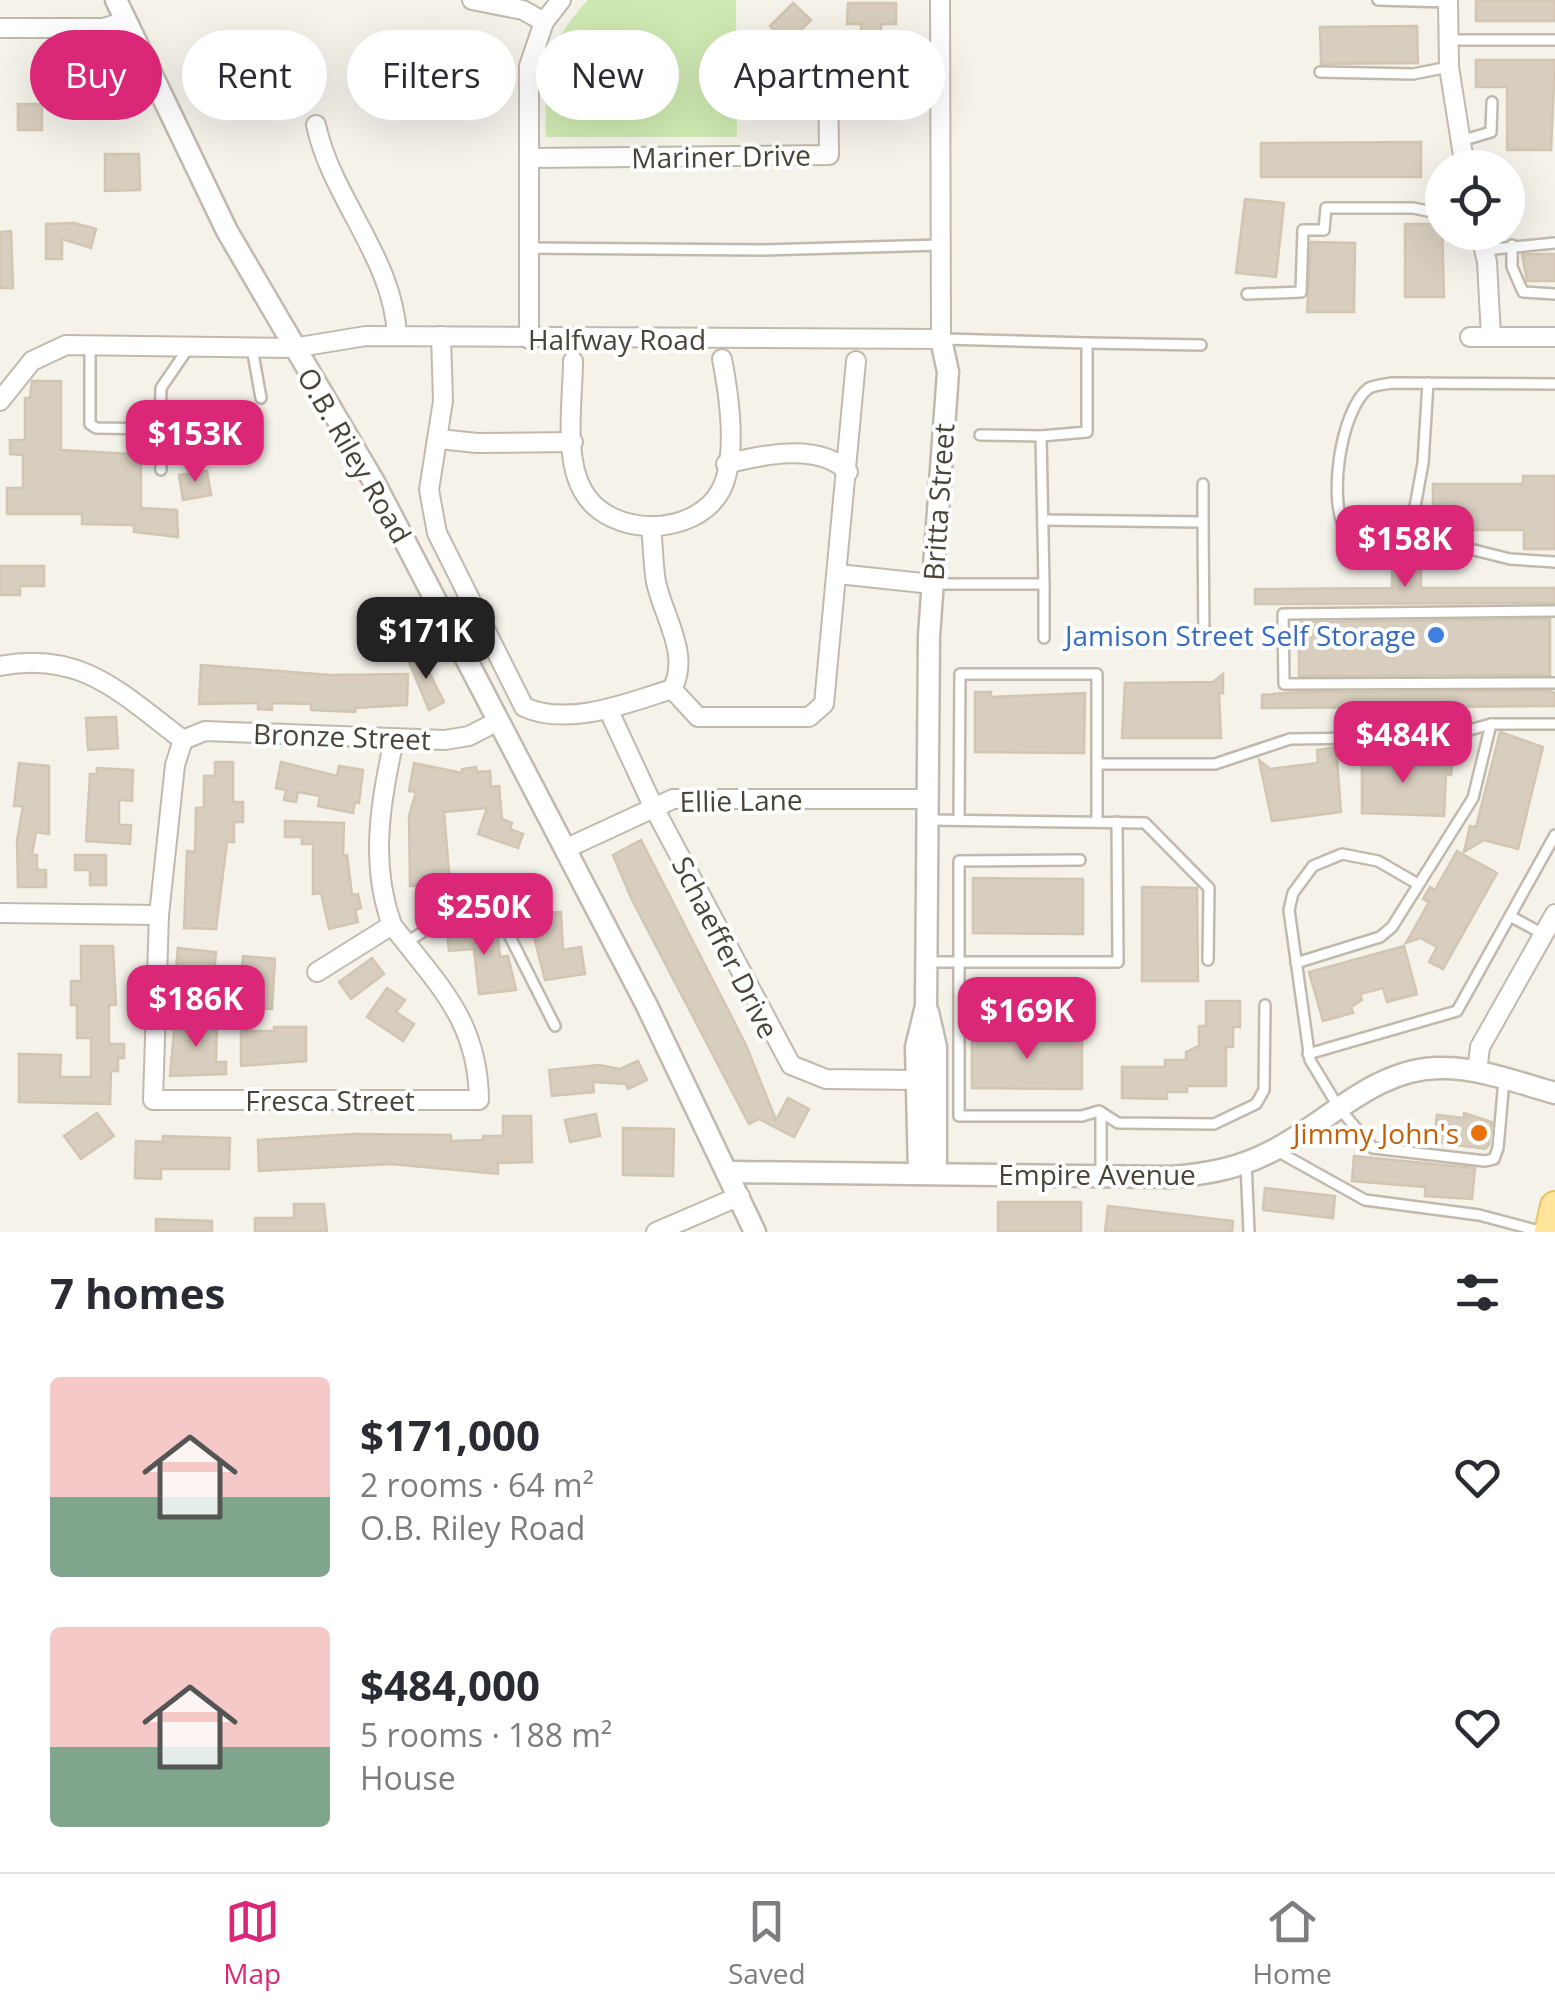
<!DOCTYPE html>
<html lang="en">
<head>
<meta charset="utf-8">
<style>
  body { margin:0; font-family:"Open Sans",sans-serif; background:#f7f7f7; color:#2b2b33; height:100vh; display:flex; flex-direction:column; font-size:38px; white-space:nowrap }
  * { box-sizing:border-box; margin:0 }
  p { font-size:32px; color:#7c7c81 }
  .icon { flex:none; width:55px; height:55px; fill:none; stroke:currentColor; stroke-width:2; stroke-linecap:round; stroke-linejoin:round }
  .map { position:relative; height:1232px; overflow:hidden }
  .details { display:flex; flex-direction:column; background:#fff; flex:1 }
  .details>* { flex:none }
  .top-card { position:absolute; left:30px; top:30px; width:1000px; height:90px; display:flex; gap:20px }
  .buttons { position:absolute; left:1425px; top:150px; display:grid; gap:20px }
  .buttons a { display:grid; place-items:center; width:100px; height:100px; border-radius:50%; background:#fff; box-shadow:0 10px 40px #0002; font-size:50px }
  .price { position:absolute; translate:-50% -85px; padding:0 22px; border-radius:20px; background:#db2777; color:#fff; font-size:32px; line-height:65px; filter:drop-shadow(0 2px 5px #0008) }
  .price::after { content:''; position:absolute; left:50%; top:60px; width:30px; height:22px; margin-left:-15px; background:inherit; clip-path:polygon(0 0,100% 0,50% 100%) }
  .price.selected { background:#222; color:#fff }
  ul { padding:0; list-style:none }
  li { display:flex; align-items:center; gap:30px; height:250px; padding:0 50px }
  li span { display:grid; place-items:center; flex:none; width:280px; height:200px; border-radius:10px; color:#555 }
  li>.icon { margin-inline-start:auto }
  span .icon { width:120px; height:120px; fill:#fffc; stroke-width:1 }
  li b { font-size:42px }
  h2 { display:flex; justify-content:space-between; align-items:center; height:120px; padding:0 50px; font-size:42px }
  .tag { padding:0 35px; border-radius:45px; background:#fff; box-shadow:0 10px 40px #0002; font-size:35px; line-height:90px }
  .tag.selected { background:#db2777; color:#fff }
  .tab-bar { display:flex; justify-content:space-around; align-items:center; height:140px; border-top:2px solid #e1e1e2; background:#fff; font-size:28px; color:#7c7c81 }
  .tab-bar a { display:grid; justify-items:center; gap:5px }
  .tab-bar .selected { color:#db2777 }
  .map>svg:first-child { display:block }
  .green { fill:#cfe9b2 }
  .building { fill:#d7cebf; stroke:#d2c6b2; stroke-width:2.5 }
  .lines { fill:none; stroke-linecap:round; stroke-linejoin:round }
  .service-casing { stroke:#c1baac; stroke-width:14 }
  .minor-casing { stroke:#c1baac; stroke-width:22 }
  .tertiary-casing { stroke:#c1baac; stroke-width:25 }
  .primary-casing { stroke:#e6c367; stroke-width:32 }
  .service { stroke:#fff; stroke-width:9 }
  .minor { stroke:#fff; stroke-width:18 }
  .tertiary { stroke:#fff; stroke-width:20 }
  .primary { stroke:#ffe499; stroke-width:28 }
  .shop-dot { fill:#3f7fe0; stroke:#fff; stroke-width:4 }
  .food-dot { fill:#e8710a; stroke:#fff; stroke-width:4 }
  .labels { text-anchor:middle; dominant-baseline:central; stroke-width:8; stroke-linejoin:round; paint-order:stroke }
  .street-label { font-size:28px; fill:#494338; stroke:#fff }
  .shop-label { font-size:28px; fill:#366cbe; stroke:#fff; text-anchor:end }
  .food-label { font-size:28px; fill:#c56008; stroke:#fff; text-anchor:end }
</style>
</head>
<body>
<div class="map">
<svg width="1555" height="1232" viewBox="0 0 1555 1232">
  <rect width="100%" height="100%" fill="#f5f2ea"/>
  <!-- green -->
  <path class="green" d="M588,0H736L737,137H546C545,73 543,49 588,0Z"/>
  <!-- building -->
  <g class="building">
    <rect x="1476" y="0" width="79" height="21"/>
    <polygon points="793,3 811,20 787,44 770,26"/>
    <polygon points="848,3 896,3 896,24 881,24 881,36 861,36 861,24 847,24"/>
    <polygon points="1417,26 1418,63 1321,64 1320,27"/>
    <polygon points="755,38 783,48 774,58 782,61 776,77 744,65"/>
    <polygon points="1476,60 1555,60 1551,150 1507,150 1507,87 1476,87"/>
    <rect x="18" y="104" width="24" height="26"/>
    <polygon points="1421,142 1421,177 1261,177 1261,143"/>
    <polygon points="105,154 139,154 140,190 105,191"/>
    <polygon points="1245,199 1284,203 1276,277 1236,273"/>
    <polygon points="74,223 96,229 91,248 62,239 62,259 46,259 46,224"/>
    <polygon points="1405,224 1442,224 1444,297 1405,297"/>
    <polygon points="11,231 13,288 0,288 0,232"/>
    <polygon points="1311,242 1355,243 1354,312 1307,312"/>
    <polygon points="1522,254 1555,254 1555,281 1527,281"/>
    <polygon points="32,381 61,381 61,450 132,454 141,465 141,508 177,510 178,537 134,532 134,525 82,524 82,514 7,514 7,488 23,488 23,455 10,454 10,440 25,440 25,398 30,398"/>
    <polygon points="207,471 211,495 183,500 179,475"/>
    <polygon points="1523,476 1555,476 1555,549 1524,549 1524,530 1433,530 1433,484 1523,484"/>
    <polygon points="1392,547 1421,547 1421,588 1555,588 1555,603 1255,604 1255,589 1392,588"/>
    <polygon points="0,566 44,566 44,586 20,586 20,595 0,595"/>
    <polygon points="1550,619 1550,675 1299,676 1299,622"/>
    <polygon points="420,654 444,702 429,710 408,660"/>
    <polygon points="201,665 330,675 408,674 407,705 355,708 355,712 311,710 311,704 272,703 272,710 258,709 258,703 199,704"/>
    <polygon points="1223,674 1223,693 1219,693 1221,738 1122,738 1125,683 1213,682"/>
    <polygon points="1550,691 1555,693 1555,706 1262,708 1262,695 1299,692"/>
    <polygon points="975,692 991,692 991,697 1085,693 1084,753 975,752"/>
    <polygon points="116,717 118,748 88,750 86,718"/>
    <polygon points="1500,732 1543,747 1518,849 1484,840 1464,852 1470,826 1476,827"/>
    <polygon points="1336,747 1341,812 1272,821 1259,760 1270,769 1318,763 1317,750"/>
    <polygon points="1362,747 1382,748 1381,761 1442,764 1453,754 1451,775 1446,774 1444,816 1362,813"/>
    <polygon points="215,762 233,762 233,802 243,802 243,822 234,822 234,842 227,842 216,929 184,928 187,851 195,852 196,808 204,808 204,776 215,776"/>
    <polygon points="281,762 337,776 339,766 363,770 359,803 355,802 353,813 318,806 320,796 298,792 296,802 284,800 286,790 276,788"/>
    <polygon points="19,763 49,766 49,834 36,832 32,855 37,855 37,870 46,870 46,887 18,887 17,840 23,806 14,806"/>
    <polygon points="414,763 462,773 462,769 476,767 477,772 490,771 491,787 499,786 502,819 512,823 510,829 523,834 518,848 478,834 487,808 444,812 451,897 418,897 418,886 410,886 409,816 416,792 409,791"/>
    <polygon points="97,768 133,770 132,801 119,800 119,825 131,825 130,844 86,841 90,774 97,774"/>
    <polygon points="285,821 344,823 343,856 347,855 352,895 358,894 361,908 355,910 358,922 329,929 321,893 313,894 313,844 302,844 302,837 285,837"/>
    <polygon points="641,840 746,1045 776,1120 788,1098 809,1109 794,1137 759,1119 749,1124 632,900 613,855"/>
    <polygon points="1457,851 1497,873 1443,969 1429,962 1437,947 1420,938 1406,943 1429,902 1423,899 1430,887 1435,890"/>
    <polygon points="75,855 106,855 106,885 90,885 90,870 75,870"/>
    <polygon points="973,878 1083,879 1083,934 973,933"/>
    <polygon points="1142,887 1197,888 1198,981 1142,981"/>
    <polygon points="561,912 563,950 581,947 585,974 545,980 528,913"/>
    <polygon points="477,927 497,929 500,957 508,956 516,990 479,994 474,949 449,951 447,929"/>
    <polygon points="81,946 113,946 116,1005 109,1005 109,1044 124,1044 124,1058 118,1058 118,1071 111,1071 110,1104 19,1102 19,1054 61,1055 60,1077 91,1077 91,1038 77,1038 77,1005 71,1005 71,981 81,981"/>
    <polygon points="1404,946 1417,994 1387,1002 1383,988 1360,994 1362,1000 1351,1007 1353,1013 1323,1021 1309,972"/>
    <polygon points="178,948 216,952 213,985 175,982"/>
    <polygon points="243,956 275,959 272,1009 240,1007"/>
    <polygon points="372,958 384,974 351,999 339,982"/>
    <polygon points="387,988 405,1000 396,1012 414,1024 403,1041 367,1017"/>
    <polygon points="1206,1001 1240,1001 1240,1027 1233,1027 1233,1047 1226,1047 1226,1086 1187,1086 1187,1092 1167,1092 1167,1099 1122,1098 1122,1067 1165,1067 1165,1060 1186,1060 1186,1052 1199,1046 1199,1026 1206,1026"/>
    <polygon points="175,1021 217,1022 216,1062 226,1062 226,1074 170,1076"/>
    <polygon points="274,1027 306,1027 306,1061 241,1066 241,1031 274,1031"/>
    <polygon points="972,1036 1082,1036 1082,1089 972,1088"/>
    <polygon points="638,1061 647,1080 628,1089 626,1084 593,1082 594,1092 552,1096 549,1070 599,1065 620,1069"/>
    <polygon points="97,1113 114,1136 81,1159 64,1136"/>
    <polygon points="1464,1113 1492,1122 1489,1145 1485,1149 1434,1142 1437,1115 1464,1118"/>
    <polygon points="596,1114 600,1136 570,1142 565,1120"/>
    <polygon points="503,1116 531,1116 532,1162 498,1163 498,1174 391,1164 259,1171 258,1140 354,1134 451,1135 451,1141 483,1140 483,1136 503,1136"/>
    <polygon points="623,1128 674,1129 673,1176 623,1175"/>
    <polygon points="163,1136 230,1138 229,1169 161,1169 161,1179 135,1178 136,1141 163,1142"/>
    <polygon points="1354,1156 1475,1168 1472,1199 1425,1196 1425,1187 1352,1181"/>
    <polygon points="1265,1188 1335,1196 1333,1218 1263,1210"/>
    <rect x="998" y="1202" width="83" height="30"/>
    <polygon points="294,1204 324,1204 327,1232 255,1232 255,1218 294,1218"/>
    <polygon points="1108,1206 1233,1221 1232,1232 1105,1232"/>
    <polygon points="156,1219 212,1221 212,1232 156,1232"/>
  </g>
  <g class="lines">
    <defs>
      <g id="service">
        <polyline points="1378,0 1448,2"/>
        <polyline points="1448,40 1555,40"/>
        <polyline points="1320,72 1413,74 1449,67"/>
        <polyline points="1461,141 1491,132 1492,102"/>
        <polyline points="1512,245 1512,267 1523,292 1555,294"/>
        <polyline points="528,248 763,250 940,245"/>
        <polyline points="1484,250 1555,243"/>
        <polyline points="1247,294 1301,292 1303,230 1324,230 1326,208 1413,208 1442,214"/>
        <polyline points="944,339 1087,343 1087,432 1041,436 1044,584"/>
        <polyline points="1087,343 1201,345"/>
        <polyline points="90,345 90,424 96,428 160,429 161,388 189,347"/>
        <polyline points="252,348 261,398"/>
        <path d="M1555,384L1392,383C1385,384 1375,385 1369,388C1340,409 1326,507 1348,534H1410L1510,559L1555,562"/>
        <polyline points="160,429 161,470"/>
        <polyline points="980,435 1041,436"/>
        <polyline points="1203,484 1203,522"/>
        <polyline points="1043,520 1203,522 1204,642"/>
        <polyline points="1410,534 1423,463 1428,383"/>
        <polyline points="934,584 1044,584 1044,638"/>
        <polyline points="1555,611 1283,614 1284,684 1555,683"/>
        <polyline points="1098,764 1215,764 1290,739 1444,737 1491,724 1555,724"/>
        <polyline points="930,820 1145,823 1209,888 1208,960"/>
        <polyline points="959,820 960,674 1097,674 1097,822"/>
        <polyline points="1080,860 959,861 959,1116 1082,1116 1099,1111 1118,1123 1214,1124 1256,1104 1264,1090 1265,1005"/>
        <polyline points="1416,883 1378,861 1342,854 1313,866 1293,893 1289,910 1310,1060 1339,1108 1373,1148 1485,1161 1494,1159 1498,1148 1504,1080"/>
        <polyline points="1510,916 1543,934"/>
        <polyline points="405,943 444,919 500,917 555,1026"/>
        <polyline points="927,962 1118,962 1117,822"/>
        <polyline points="1296,963 1380,937 1392,927 1473,798 1491,724"/>
        <polyline points="1308,1054 1457,1011 1555,835"/>
        <polyline points="1101,1112 1101,1175"/>
        <polyline points="1277,1151 1365,1200 1479,1215 1543,1232"/>
        <polyline points="1246,1163 1249,1232"/>
      </g>
      <g id="minor">
        <polyline points="472,0 523,10 544,22"/>
        <polyline points="1448,0 1449,67 1465,168"/>
        <polyline points="0,28 103,28 124,22"/>
        <path d="M316,125C332,199 394,259 397,336"/>
        <polyline points="530,158 829,155 828,63 940,62"/>
        <polyline points="1480,232 1487,262 1491,337"/>
        <path d="M441,336L443,401L429,490L437,533L524,707C568,727 628,703 672,689C691,655 663,616 656,582C653,564 653,544 651,526"/>
        <polyline points="1470,337 1555,337"/>
        <polyline points="529,339 529,66 544,22 561,0"/>
        <path d="M573,361C573,399 563,456 583,491C609,538 695,538 721,490C738,456 729,395 722,359"/>
        <polyline points="0,401 32,361 66,345 293,348 366,336 941,339 940,0"/>
        <polyline points="439,439 477,443 573,442"/>
        <path d="M726,464C761,455 819,442 848,472"/>
        <polyline points="838,574 932,584"/>
        <path d="M0,666C82,650 122,694 183,740"/>
        <polyline points="672,689 698,717 809,717 824,704 856,361"/>
        <polyline points="608,709 653,806 791,1065 826,1079 918,1080"/>
        <path d="M183,740L175,765L159,915L153,1100H479C478,1020 438,985 392,925C369,862 381,802 394,739"/>
        <polyline points="183,740 205,731 445,740 469,736 498,721"/>
        <polyline points="565,849 673,799 927,799"/>
        <polyline points="0,913 159,915"/>
        <polyline points="317,972 392,925"/>
        <polyline points="1477,1072 1480,1047 1555,914"/>
        <polyline points="656,1232 740,1196"/>
      </g>
      <g id="tertiary">
        <polyline points="116,0 227,231 374,482 647,1006 755,1232"/>
        <polyline points="928,1012 936,1047 936,1174"/>
        <path d="M729,1172L1171,1177C1208,1174 1241,1168 1274,1150C1328,1122 1378,1066 1443,1068C1480,1068 1519,1083 1555,1093"/>
        <polyline points="919,1174 916,1047 926,1006 929,636 948,372 941,339"/>
      </g>
      <polyline id="primary" points="1549,1232 1555,1206"/>
    </defs>
    <!-- service casing -->
    <use href="#service" class="service-casing"/>
    <!-- minor casing -->
    <use href="#minor" class="minor-casing"/>
    <!-- tertiary casing -->
    <use href="#tertiary" class="tertiary-casing"/>
    <!-- primary casing -->
    <use href="#primary" class="primary-casing"/>
    <!-- service -->
    <use href="#service" class="service"/>
    <!-- minor -->
    <use href="#minor" class="minor"/>
    <!-- tertiary -->
    <use href="#tertiary" class="tertiary"/>
    <!-- primary -->
    <use href="#primary" class="primary"/>
  </g>
  <!-- markers -->
  <circle class="shop-dot" cx="1436" cy="635" r="10"/>
  <circle class="food-dot" cx="1479" cy="1133" r="10"/>
  <g class="labels">
    <!-- street labels -->
    <g class="street-label">
      <text transform="translate(721 156) rotate(-1)">Mariner Drive</text>
      <text x="617" y="339">Halfway Road</text>
      <text transform="translate(355 455) rotate(60)">O.B. Riley Road</text>
      <text transform="translate(938 502) rotate(-86)">Britta Street</text>
      <text transform="translate(342 736) rotate(2)">Bronze Street</text>
      <text transform="translate(741 800) rotate(-1)">Ellie Lane</text>
      <text transform="translate(726 947) rotate(63)">Schaeffer Drive</text>
      <text x="330" y="1100">Fresca Street</text>
      <text x="1097" y="1174">Empire Avenue</text>
    </g>
    <!-- shop labels -->
    <g class="shop-label">
      <text x="1416" y="635">Jamison Street Self Storage</text>
    </g>
    <!-- food labels -->
    <g class="food-label">
      <text x="1459" y="1133">Jimmy John's</text>
    </g>
  </g>
</svg>
<div class="buttons">
<a><svg class="icon" aria-label="locate" viewBox="0 0 24 24"><circle cx="12" cy="12" r="6"/><path d="M12 2v4M12 18v4M2 12h4M18 12h4"/></svg></a>
</div>
<b class="price" style="left:195px;top:485px">$153K</b>
<b class="price" style="left:1405px;top:590px">$158K</b>
<b class="price selected" style="left:426px;top:682px">$171K</b>
<b class="price" style="left:1403px;top:786px">$484K</b>
<b class="price" style="left:484px;top:958px">$250K</b>
<b class="price" style="left:196px;top:1050px">$186K</b>
<b class="price" style="left:1027px;top:1062px">$169K</b>
<div class="top-card">
<a class="tag selected">Buy</a>
<a class="tag">Rent</a>
<a class="tag">Filters</a>
<a class="tag">New</a>
<a class="tag">Apartment</a>
</div>
</div>
<section class="details">
<h2>7 homes<svg class="icon" aria-label="filters" viewBox="0 0 24 24"><path d="M4 7h16M4 17h16"/><circle cx="9" cy="7" r="2"/><circle cx="15" cy="17" r="2"/></svg></h2>
<ul>
<li><span style="background:linear-gradient(#f6c9c9 60%,#7fa58c 0)"><svg class="icon" aria-label="home" viewBox="0 0 24 24"><path d="M3 11l9-7 9 7M6 9v11h12V9"/></svg></span><div><b>$171,000</b><p>2 rooms · 64 m²</p><p>O.B. Riley Road</p></div><svg class="icon" aria-label="heart" viewBox="0 0 24 24"><path d="M12 20l-8-8c-3-5 5-10 8-4 3-6 11-1 8 4z"/></svg></li>
<li><span style="background:linear-gradient(#f6c9c9 60%,#7fa58c 0)"><svg class="icon" aria-label="home" viewBox="0 0 24 24"><path d="M3 11l9-7 9 7M6 9v11h12V9"/></svg></span><div><b>$484,000</b><p>5 rooms · 188 m²</p><p>House</p></div><svg class="icon" aria-label="heart" viewBox="0 0 24 24"><path d="M12 20l-8-8c-3-5 5-10 8-4 3-6 11-1 8 4z"/></svg></li>
</ul>
</section>
<nav class="tab-bar">
<a class="selected"><svg class="icon" aria-label="map" viewBox="0 0 24 24"><path d="M3 6l6-2 6 2 6-2v14l-6 2-6-2-6 2zM9 4v14M15 6v14"/></svg>Map</a>
<a><svg class="icon" aria-label="saved" viewBox="0 0 24 24"><path d="M7 4h10v16l-5-4-5 4z"/></svg>Saved</a>
<a><svg class="icon" aria-label="home" viewBox="0 0 24 24"><path d="M3 11l9-7 9 7M6 9v11h12V9"/></svg>Home</a>
</nav>
</body>
</html>
